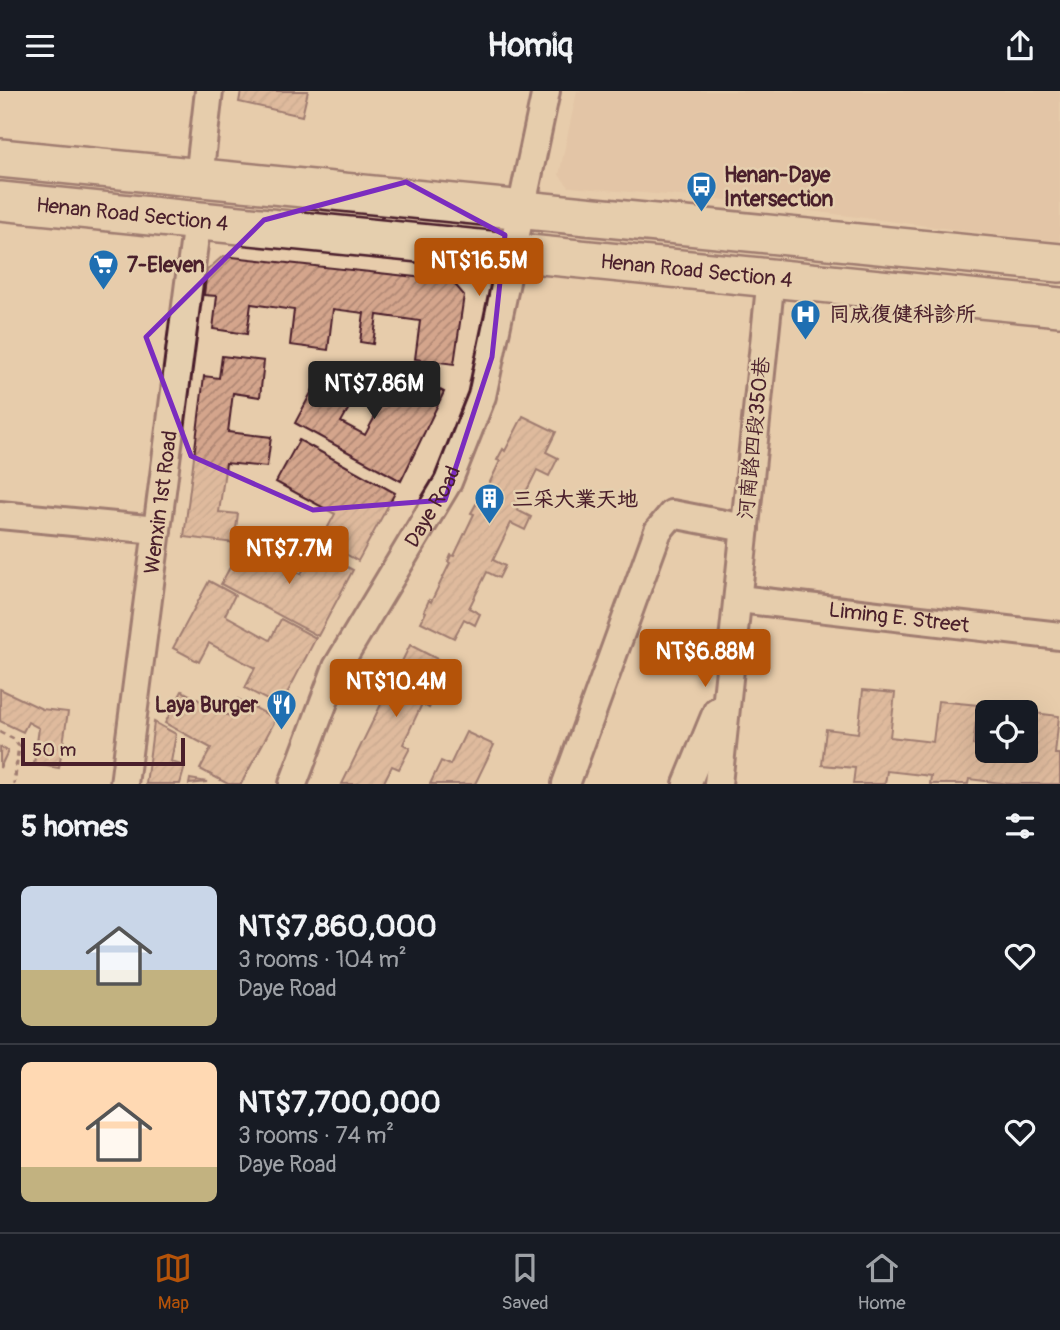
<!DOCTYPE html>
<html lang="en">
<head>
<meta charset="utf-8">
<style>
  body { margin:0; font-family:Pangolin,"LXGW WenKai TC",sans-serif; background:#242831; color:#f1f3f6; height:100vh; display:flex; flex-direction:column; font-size:26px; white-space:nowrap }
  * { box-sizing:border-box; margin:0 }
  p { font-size:23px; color:#9ea1a6 }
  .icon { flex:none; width:38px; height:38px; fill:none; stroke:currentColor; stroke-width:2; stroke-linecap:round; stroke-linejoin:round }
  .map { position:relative; height:693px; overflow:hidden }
  .panel { display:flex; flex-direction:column; background:#171b24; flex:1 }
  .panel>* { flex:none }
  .controls { position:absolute; left:975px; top:609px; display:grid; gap:14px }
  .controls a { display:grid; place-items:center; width:63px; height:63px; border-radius:10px; background:#171b24; box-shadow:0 7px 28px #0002; font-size:35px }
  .scale { position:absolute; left:21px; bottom:18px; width:164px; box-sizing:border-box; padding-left:7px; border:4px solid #4a1f2b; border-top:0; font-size:19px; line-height:24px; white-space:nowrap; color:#4a1f2b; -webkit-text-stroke:5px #e5cfae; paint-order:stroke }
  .price { position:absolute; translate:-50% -60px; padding:0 16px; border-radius:7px; background:#b45309; color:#fff; font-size:23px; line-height:46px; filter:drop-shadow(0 2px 4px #0008) }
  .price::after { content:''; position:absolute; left:50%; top:42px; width:21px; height:16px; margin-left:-10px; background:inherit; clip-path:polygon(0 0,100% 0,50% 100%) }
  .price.current { background:#222; color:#fff }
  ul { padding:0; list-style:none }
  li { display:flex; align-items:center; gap:21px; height:175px; padding:0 21px }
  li+li { border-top:2px solid #363941 }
  li span { display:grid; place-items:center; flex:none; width:196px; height:140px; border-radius:10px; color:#555 }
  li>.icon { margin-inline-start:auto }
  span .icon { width:84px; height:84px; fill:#fffc; stroke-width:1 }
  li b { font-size:30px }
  h2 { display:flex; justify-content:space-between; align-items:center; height:84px; padding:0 21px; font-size:30px }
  header { display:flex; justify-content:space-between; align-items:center; height:91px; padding:0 21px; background:#171b24; font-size:32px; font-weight:800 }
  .tab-bar { display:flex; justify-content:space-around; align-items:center; height:98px; border-top:2px solid #363941; background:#171b24; font-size:19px; color:#9ea1a6 }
  .tab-bar a { display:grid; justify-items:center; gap:4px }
  .tab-bar .current { color:#b45309 }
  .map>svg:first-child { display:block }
  .built { fill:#debda0 }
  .building { fill:url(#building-hatch); stroke:#4a1f2b; stroke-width:2 }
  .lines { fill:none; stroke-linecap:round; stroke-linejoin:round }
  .street-casing { stroke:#4a1f2b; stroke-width:32 }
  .secondary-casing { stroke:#4a1f2b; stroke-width:42 }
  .path { stroke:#4a1f2b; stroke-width:3.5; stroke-dasharray:5 5; stroke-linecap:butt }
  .street { stroke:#e5cfae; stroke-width:26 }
  .secondary { stroke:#e5cfae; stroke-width:37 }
  .marked { fill:none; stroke:#7b2cbf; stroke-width:5; stroke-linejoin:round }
  .labels { text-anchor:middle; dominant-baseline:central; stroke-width:5; stroke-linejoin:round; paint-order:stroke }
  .poi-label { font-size:21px; font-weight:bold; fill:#4a1f2b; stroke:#e5cfae; text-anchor:start }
  .street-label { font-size:21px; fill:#4a1f2b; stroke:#e5cfae }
</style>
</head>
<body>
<header><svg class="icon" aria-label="menu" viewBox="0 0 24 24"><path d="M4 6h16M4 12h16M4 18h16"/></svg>Homiq<svg class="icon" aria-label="share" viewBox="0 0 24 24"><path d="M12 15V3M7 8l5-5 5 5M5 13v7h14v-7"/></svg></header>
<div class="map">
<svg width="1060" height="693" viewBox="0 0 1060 693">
  <defs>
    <pattern id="building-hatch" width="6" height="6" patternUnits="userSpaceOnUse" patternTransform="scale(1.75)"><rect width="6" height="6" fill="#d4a58c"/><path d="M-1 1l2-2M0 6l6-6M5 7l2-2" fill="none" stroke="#ae8673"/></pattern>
  </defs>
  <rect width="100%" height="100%" fill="#e7ccab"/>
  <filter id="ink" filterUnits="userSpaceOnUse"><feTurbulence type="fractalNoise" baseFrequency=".0143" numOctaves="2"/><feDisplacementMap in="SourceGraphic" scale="14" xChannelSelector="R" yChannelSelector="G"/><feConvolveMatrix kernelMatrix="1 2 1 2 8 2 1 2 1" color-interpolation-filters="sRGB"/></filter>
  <g filter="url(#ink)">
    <!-- built -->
    <polygon class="built" points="577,0 1060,0 1060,150 1005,145 717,108 569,96 559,84"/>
    <!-- building -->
    <g class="building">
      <polygon points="241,0 308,0 302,25 239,11"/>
      <polygon points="223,165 452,190 464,204 454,273 415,268 420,230 377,224 373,253 360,251 364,222 333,218 328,259 290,254 294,219 251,213 247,243 213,238 217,205 204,204 207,179"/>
      <polygon points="222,265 264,270 260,306 233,302 228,341 271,346 267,376 226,372 219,421 238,423 234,452 184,446 204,285 219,287"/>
      <polygon points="400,279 444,301 401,390 295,332 321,283 357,303 341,331 365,344"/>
      <polygon points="523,325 556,341 546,361 558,367 549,385 537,379 517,419 531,426 525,439 511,432 493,469 505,475 499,487 487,481 469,517 480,523 475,534 464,528 454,547 421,531 426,521 424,520 429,509 431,511 450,472 448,471 451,464 454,465 474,423 471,422 476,413 479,414 500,370 497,369 503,358 505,360"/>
      <polygon points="299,349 395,402 358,470 321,449 335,423 276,391"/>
      <polygon points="243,452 301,483 314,459 353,479 318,545 221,493"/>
      <polygon points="209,490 235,504 225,524 270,549 281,528 316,547 280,616 245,597 255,577 209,552 199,571 173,557"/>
      <polygon points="410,554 443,571 435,588 442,591 429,617 422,613 403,653 410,657 399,678 392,675 383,693 342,693"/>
      <polygon points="0,598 42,618 68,621 59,677 34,673 39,637 28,631 23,641 0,630"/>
      <polygon points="863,599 895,602 890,646 933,651 938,610 978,614 973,654 987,655 987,660 1026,660 1026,621 1059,625 1055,663 1060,663 1060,693 1010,693 969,688 968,693 930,693 931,685 887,680 885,693 853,693 855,677 822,674 826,638 858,642"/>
      <polygon points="182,600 229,625 238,608 276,628 241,693 228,693 200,678 211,657 165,632"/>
      <polygon points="154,631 176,643 171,671 185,675 180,693 146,693"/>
      <polygon points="466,641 494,654 475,693 430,693 441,670 450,674"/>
      <polygon points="0,656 8,660 0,677"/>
      <polygon points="190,688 207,691 189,693"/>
    </g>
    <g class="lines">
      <defs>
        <g id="street">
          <polyline points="199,87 209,0"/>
          <polyline points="0,424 157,439"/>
          <path id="s1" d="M739,508L1060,545"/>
          <path id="s2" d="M124,693L197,130"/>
          <path id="s3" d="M293,693L337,576L448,391L482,305L546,0"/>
          <polyline points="566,693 658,440 672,423 745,437"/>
          <polyline points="687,693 717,620"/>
          <polyline points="718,693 771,186"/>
        </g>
        <g id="secondary">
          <polyline points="0,67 1060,172"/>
          <path id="s4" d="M0,110L1060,216"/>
        </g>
      </defs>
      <!-- street casing -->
      <use href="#street" class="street-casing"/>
      <!-- secondary casing -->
      <use href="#secondary" class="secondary-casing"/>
      <!-- path -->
      <polyline class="path" points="0,641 14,648 19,655 14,693"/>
      <!-- street -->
      <use href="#street" class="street"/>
      <!-- secondary -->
      <use href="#secondary" class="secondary"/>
    </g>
  </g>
  <!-- marked area -->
  <path d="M0 0H1060V693H0ZM406,91L505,144L492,266L445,409L313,419L191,365L146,246L264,129Z" fill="#e7ccab" fill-opacity=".55" fill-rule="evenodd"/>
  <path class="marked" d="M406,91L505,144L492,266L445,409L313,419L191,365L146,246L264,129Z"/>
  <!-- icons -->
  <defs>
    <symbol id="bus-pin" viewBox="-11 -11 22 30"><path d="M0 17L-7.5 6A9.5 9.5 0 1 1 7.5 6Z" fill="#1f6fb2" stroke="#e5cfae"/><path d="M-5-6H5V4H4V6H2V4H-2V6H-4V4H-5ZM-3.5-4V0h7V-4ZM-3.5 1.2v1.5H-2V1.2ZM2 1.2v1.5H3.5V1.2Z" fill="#fff"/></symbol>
    <symbol id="supermarket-pin" viewBox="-11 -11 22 30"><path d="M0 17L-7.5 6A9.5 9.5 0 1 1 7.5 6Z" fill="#1f6fb2" stroke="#e5cfae"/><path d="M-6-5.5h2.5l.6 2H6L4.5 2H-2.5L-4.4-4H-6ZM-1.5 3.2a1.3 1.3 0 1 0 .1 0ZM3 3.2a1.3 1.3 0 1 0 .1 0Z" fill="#fff"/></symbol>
    <symbol id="hospital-pin" viewBox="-11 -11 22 30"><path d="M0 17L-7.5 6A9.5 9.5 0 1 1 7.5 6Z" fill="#1f6fb2" stroke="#e5cfae"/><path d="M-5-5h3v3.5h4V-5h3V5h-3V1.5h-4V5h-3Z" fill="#fff"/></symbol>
    <symbol id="building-pin" viewBox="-11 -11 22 30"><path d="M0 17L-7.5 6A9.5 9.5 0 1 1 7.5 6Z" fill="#1f6fb2" stroke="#e5cfae"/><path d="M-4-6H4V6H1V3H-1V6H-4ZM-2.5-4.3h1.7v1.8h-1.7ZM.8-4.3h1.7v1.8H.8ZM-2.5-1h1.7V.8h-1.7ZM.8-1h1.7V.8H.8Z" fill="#fff"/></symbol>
    <symbol id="restaurant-pin" viewBox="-11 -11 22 30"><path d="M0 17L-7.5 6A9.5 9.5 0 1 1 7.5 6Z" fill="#1f6fb2" stroke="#e5cfae"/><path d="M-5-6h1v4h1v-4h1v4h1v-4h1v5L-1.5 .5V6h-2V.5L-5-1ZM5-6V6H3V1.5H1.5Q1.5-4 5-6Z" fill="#fff"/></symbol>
  </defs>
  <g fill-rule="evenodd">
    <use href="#bus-pin" x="684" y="78" width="35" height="47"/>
    <use href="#supermarket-pin" x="86" y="156" width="35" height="47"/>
    <use href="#hospital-pin" x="788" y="206" width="35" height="47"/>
    <use href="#building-pin" x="472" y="390" width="35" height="47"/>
    <use href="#restaurant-pin" x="264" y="596" width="35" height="47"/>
  </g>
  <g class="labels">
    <!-- poi labels -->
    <g class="poi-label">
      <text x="724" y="84">Henan-Daye<tspan x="724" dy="24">Intersection</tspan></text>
      <text x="127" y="174">7-Eleven</text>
      <text x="829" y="223">同成復健科診所</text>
      <text x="512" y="408">三采大業天地</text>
      <text x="258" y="614" text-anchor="end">Laya Burger</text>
    </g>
    <!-- street labels -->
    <g class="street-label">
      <text stroke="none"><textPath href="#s4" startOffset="133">Henan Road Section 4</textPath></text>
      <text stroke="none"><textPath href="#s4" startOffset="700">Henan Road Section 4</textPath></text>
      <text transform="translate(754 347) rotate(-84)">河南路四段350巷</text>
      <text stroke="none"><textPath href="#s2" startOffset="284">Wenxin 1st Road</textPath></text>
      <text stroke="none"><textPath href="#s3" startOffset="312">Daye Road</textPath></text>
      <text stroke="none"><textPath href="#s1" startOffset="161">Liming E. Street</textPath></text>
    </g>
  </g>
</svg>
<div class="controls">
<a><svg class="icon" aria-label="locate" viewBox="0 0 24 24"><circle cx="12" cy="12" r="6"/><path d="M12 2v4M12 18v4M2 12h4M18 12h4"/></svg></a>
</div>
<div class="scale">50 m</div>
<b class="price" style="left:479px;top:207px">NT$16.5M</b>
<b class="price current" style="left:374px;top:330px">NT$7.86M</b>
<b class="price" style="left:289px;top:495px">NT$7.7M</b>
<b class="price" style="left:705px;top:598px">NT$6.88M</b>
<b class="price" style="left:396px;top:628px">NT$10.4M</b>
</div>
<section class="panel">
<h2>5 homes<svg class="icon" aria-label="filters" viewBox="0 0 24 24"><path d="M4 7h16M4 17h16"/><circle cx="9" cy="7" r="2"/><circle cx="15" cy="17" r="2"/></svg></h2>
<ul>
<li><span style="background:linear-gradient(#c9d6e8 60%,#c2b280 0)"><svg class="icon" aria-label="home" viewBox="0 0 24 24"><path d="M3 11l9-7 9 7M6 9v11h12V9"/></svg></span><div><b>NT$7,860,000</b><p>3 rooms · 104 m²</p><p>Daye Road</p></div><svg class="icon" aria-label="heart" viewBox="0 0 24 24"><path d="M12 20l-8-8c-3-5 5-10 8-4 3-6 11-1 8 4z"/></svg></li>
<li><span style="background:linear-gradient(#ffd9b3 75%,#c2b280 0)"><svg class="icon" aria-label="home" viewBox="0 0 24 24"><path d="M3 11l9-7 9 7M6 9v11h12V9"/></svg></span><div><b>NT$7,700,000</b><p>3 rooms · 74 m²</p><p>Daye Road</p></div><svg class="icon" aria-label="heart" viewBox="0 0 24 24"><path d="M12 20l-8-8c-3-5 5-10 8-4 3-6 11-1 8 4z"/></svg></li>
</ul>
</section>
<nav class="tab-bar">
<a class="current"><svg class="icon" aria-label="map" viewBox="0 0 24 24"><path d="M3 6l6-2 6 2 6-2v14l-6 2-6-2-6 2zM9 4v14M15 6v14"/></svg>Map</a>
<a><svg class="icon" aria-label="saved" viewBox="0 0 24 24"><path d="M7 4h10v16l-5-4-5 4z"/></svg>Saved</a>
<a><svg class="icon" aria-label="home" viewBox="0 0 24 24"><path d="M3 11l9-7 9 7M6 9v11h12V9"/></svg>Home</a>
</nav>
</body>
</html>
